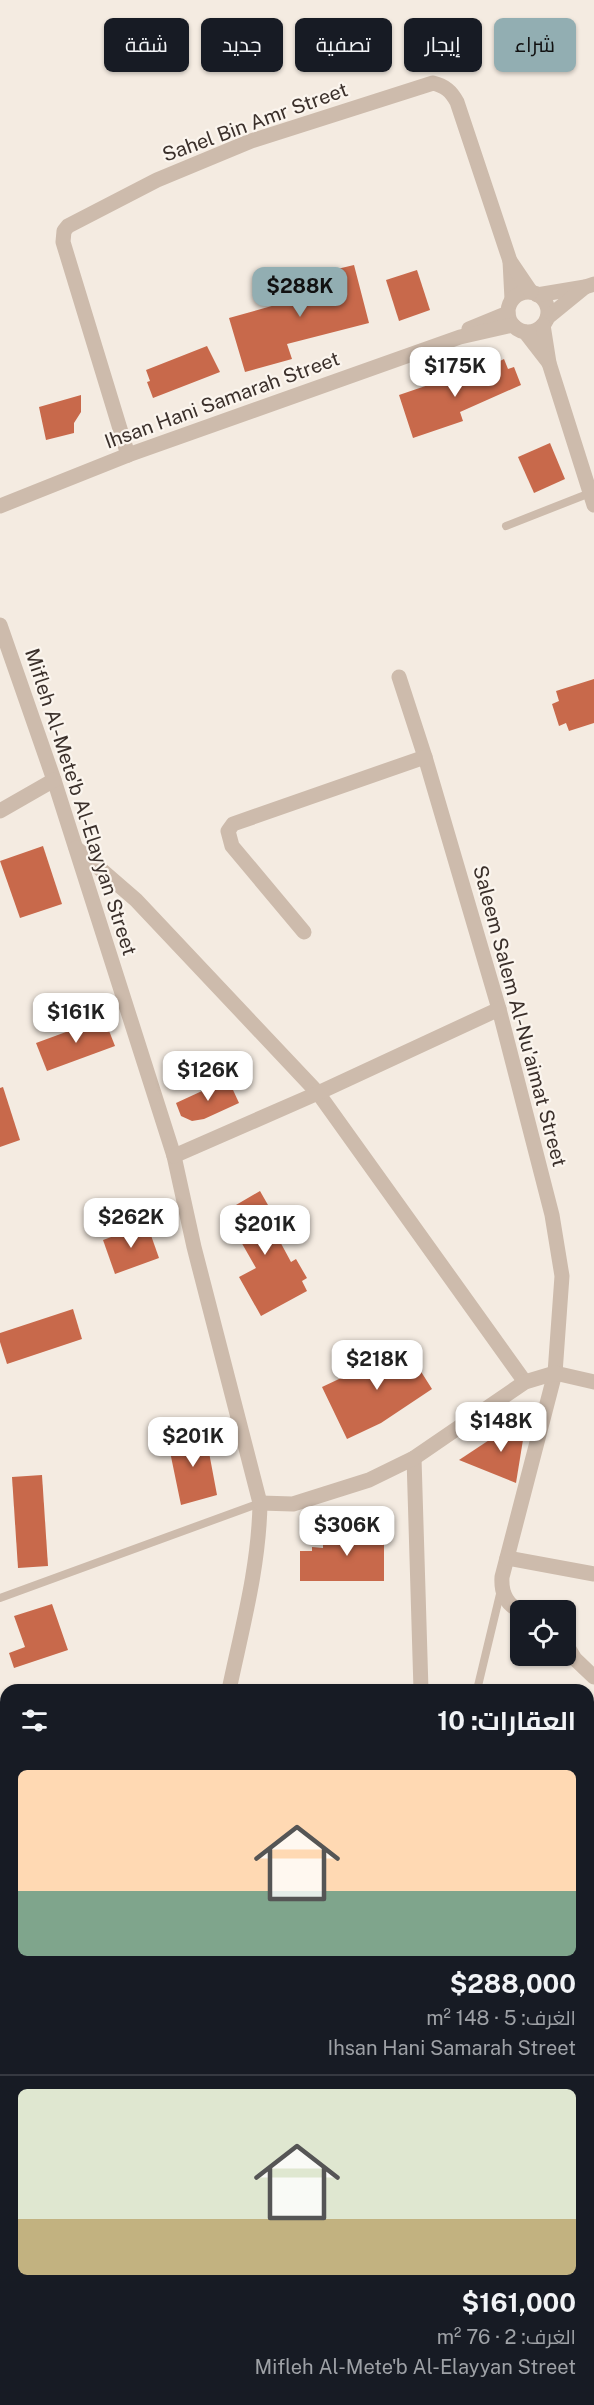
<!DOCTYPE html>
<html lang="ar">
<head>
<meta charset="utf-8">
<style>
  body { margin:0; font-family:"Public Sans",Cairo,sans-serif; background:#20242c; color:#f1f3f6; direction:rtl; height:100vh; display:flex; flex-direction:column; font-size:22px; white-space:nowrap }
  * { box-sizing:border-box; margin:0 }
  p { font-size:20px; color:#9ea1a6 }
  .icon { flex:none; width:33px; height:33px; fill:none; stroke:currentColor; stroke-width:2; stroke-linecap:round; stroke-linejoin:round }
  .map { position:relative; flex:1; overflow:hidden; direction:ltr }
  .details { position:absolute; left:0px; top:1684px; width:594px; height:722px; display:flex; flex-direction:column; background:#171b24; border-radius:18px 18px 0 0; box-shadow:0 2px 4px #0004; direction:rtl }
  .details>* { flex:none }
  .top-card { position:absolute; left:18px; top:18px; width:558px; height:54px; direction:rtl; display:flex; gap:12px }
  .fabs { position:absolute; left:510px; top:1600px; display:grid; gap:12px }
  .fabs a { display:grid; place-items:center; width:66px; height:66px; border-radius:9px; background:#171b24; box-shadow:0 2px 4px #0004; font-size:30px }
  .price { position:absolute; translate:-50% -51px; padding:0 14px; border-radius:12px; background:#fff; color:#222; font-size:20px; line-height:39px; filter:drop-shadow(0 2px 3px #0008) }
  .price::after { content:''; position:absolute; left:50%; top:36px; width:18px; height:14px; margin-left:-9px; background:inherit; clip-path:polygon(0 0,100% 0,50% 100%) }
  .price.selected { background:#92aeb2; color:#111 }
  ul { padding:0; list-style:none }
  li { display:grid; align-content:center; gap:12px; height:318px; padding:0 18px }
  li+li { border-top:2px solid #363941 }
  li span { display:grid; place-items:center; height:186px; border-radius:9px; color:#555 }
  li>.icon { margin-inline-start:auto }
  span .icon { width:108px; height:108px; fill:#fffc; stroke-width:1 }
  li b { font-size:26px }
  h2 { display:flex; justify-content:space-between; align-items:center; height:72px; padding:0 18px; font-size:26px }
  .tag { padding:0 21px; border-radius:9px; background:#171b24; box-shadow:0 2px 4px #0004; font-size:21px; line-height:54px }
  .tag.selected { background:#92aeb2; color:#111 }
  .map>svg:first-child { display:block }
  .building { fill:#c8694b }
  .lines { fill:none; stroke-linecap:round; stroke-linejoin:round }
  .lane { stroke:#cdbbac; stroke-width:8 }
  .street { stroke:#cdbbac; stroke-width:15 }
  .labels { text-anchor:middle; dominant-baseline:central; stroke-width:4.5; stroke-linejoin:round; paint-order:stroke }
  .street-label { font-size:20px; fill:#3b302b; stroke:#fbf5ee }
</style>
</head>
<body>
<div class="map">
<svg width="594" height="2405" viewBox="0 0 594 2405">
  <rect width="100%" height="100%" fill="#f4ebe1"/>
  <!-- building -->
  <g class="building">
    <polygon points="354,265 369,323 287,344 292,359 245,372 229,318 300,298 295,279"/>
    <polygon points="417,270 430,310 399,321 386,280"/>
    <polygon points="207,346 220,372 153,398 147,382 150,381 146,370"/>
    <polygon points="504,359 508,369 514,367 521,385 460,412 463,421 413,438 399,395 449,378 451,385"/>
    <polygon points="81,395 81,412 74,423 74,433 46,440 39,407"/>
    <polygon points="550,443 565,479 534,493 518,457"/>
    <polygon points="594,679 594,723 569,731 566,723 559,726 552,704 559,701 556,691"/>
    <polygon points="43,846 62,904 20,918 0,861"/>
    <polygon points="104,1018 115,1046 47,1071 36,1043"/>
    <polygon points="228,1079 239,1103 204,1119 192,1121 181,1116 176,1103"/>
    <polygon points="3,1087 20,1140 0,1147 0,1088"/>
    <polygon points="260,1191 284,1233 277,1236 291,1262 296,1259 307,1278 302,1281 307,1291 261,1316 239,1277 256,1268 224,1212"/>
    <polygon points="147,1224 159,1258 115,1274 103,1240"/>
    <polygon points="73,1309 82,1339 7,1364 0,1342 0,1333"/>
    <polygon points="401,1340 432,1389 381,1423 347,1439 322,1387 373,1363 371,1360"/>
    <polygon points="527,1415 516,1483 459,1460"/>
    <polygon points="205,1431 217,1495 181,1505 168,1442 184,1439 183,1436"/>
    <polygon points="42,1475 48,1566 18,1568 12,1477"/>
    <polygon points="347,1526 384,1526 384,1581 300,1581 300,1551 312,1551 312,1547 323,1548 323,1543 331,1543 331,1537 347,1536"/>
    <polygon points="52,1604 68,1650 14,1668 9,1653 25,1647 14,1616"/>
  </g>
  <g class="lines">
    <!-- lane -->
    <g class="lane">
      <polyline points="506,526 590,493"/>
      <polyline points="0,1598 260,1503"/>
      <polyline points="477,1690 501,1590"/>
    </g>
    <!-- street -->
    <g class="street">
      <polyline points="510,261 512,299"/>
      <circle cx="528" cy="312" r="20"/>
      <polyline points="537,295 585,287 594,284"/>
      <polyline points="547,318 585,287"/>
      <polyline points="543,325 549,363 594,505"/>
      <polyline points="469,329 508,313"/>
      <polyline points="525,332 549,363"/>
      <path d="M128,455L63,242L64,231L68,226L157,180L251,141L433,83C445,86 451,91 457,102L510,261L531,292"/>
      <polyline points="0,506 128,455 460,337 513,325"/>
      <path d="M0,625L54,780L174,1156L194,1247L260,1503C259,1567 242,1628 229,1690"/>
      <path d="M399,677L425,757L499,1009L552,1215L562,1276L555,1373L502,1577C501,1593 506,1605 521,1611"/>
      <polyline points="0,811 54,780"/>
      <polyline points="76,848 136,900 318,1093 525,1382"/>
      <polyline points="304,932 232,846 228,831 233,824 425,757"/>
      <polyline points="174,1156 318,1093 499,1009"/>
      <polyline points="414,1458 421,1690"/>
      <polyline points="260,1503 293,1504 369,1480 414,1458 525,1382 555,1373 594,1382"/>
      <polyline points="507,1558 594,1574"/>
      <polyline points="566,1644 575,1659 594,1677"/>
      <polyline points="588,2066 594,2068"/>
      <polyline points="0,2098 6,2099"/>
      <polyline points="588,2323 594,2297"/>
      <polyline points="57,2405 58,2400"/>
      <polyline points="333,2405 334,2400"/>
      <polyline points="568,2405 570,2400"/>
    </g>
  </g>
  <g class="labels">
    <!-- street labels -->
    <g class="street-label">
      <text transform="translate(255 122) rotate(-20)">Sahel Bin Amr Street</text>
      <text transform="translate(222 400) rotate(-20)">Ihsan Hani Samarah Street</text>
      <text transform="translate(81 802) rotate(72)">Mifleh Al-Mete'b Al-Elayyan Street</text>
      <text transform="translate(520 1016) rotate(75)">Saleem Salem Al-Nu'aimat Street</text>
    </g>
  </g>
</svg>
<div class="fabs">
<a><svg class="icon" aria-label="locate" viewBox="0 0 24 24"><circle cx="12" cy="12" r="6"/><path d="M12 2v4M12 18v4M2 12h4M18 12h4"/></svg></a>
</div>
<b class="price selected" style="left:300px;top:318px">$288K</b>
<b class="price" style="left:455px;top:398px">$175K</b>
<b class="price" style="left:76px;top:1044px">$161K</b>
<b class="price" style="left:208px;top:1102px">$126K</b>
<b class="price" style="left:131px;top:1249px">$262K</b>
<b class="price" style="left:265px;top:1256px">$201K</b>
<b class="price" style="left:377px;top:1391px">$218K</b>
<b class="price" style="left:501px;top:1453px">$148K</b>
<b class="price" style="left:193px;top:1468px">$201K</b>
<b class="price" style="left:347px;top:1557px">$306K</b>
<div class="top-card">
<a class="tag selected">شراء</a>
<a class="tag">إيجار</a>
<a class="tag">تصفية</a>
<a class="tag">جديد</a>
<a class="tag">شقة</a>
</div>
<section class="details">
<h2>العقارات: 10<svg class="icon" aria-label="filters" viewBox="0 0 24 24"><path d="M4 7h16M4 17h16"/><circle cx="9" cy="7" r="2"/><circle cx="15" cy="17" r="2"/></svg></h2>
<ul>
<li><span style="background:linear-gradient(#ffd9b3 65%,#7fa58c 0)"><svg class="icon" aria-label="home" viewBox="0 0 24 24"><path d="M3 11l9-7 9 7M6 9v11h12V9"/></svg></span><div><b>$288,000</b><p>الغرف: 5 · 148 m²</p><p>Ihsan Hani Samarah Street</p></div></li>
<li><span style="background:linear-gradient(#dfe7d0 70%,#c2b280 0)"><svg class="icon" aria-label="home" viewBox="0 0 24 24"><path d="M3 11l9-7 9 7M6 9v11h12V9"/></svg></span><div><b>$161,000</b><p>الغرف: 2 · 76 m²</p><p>Mifleh Al-Mete'b Al-Elayyan Street</p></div></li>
</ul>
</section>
</div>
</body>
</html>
